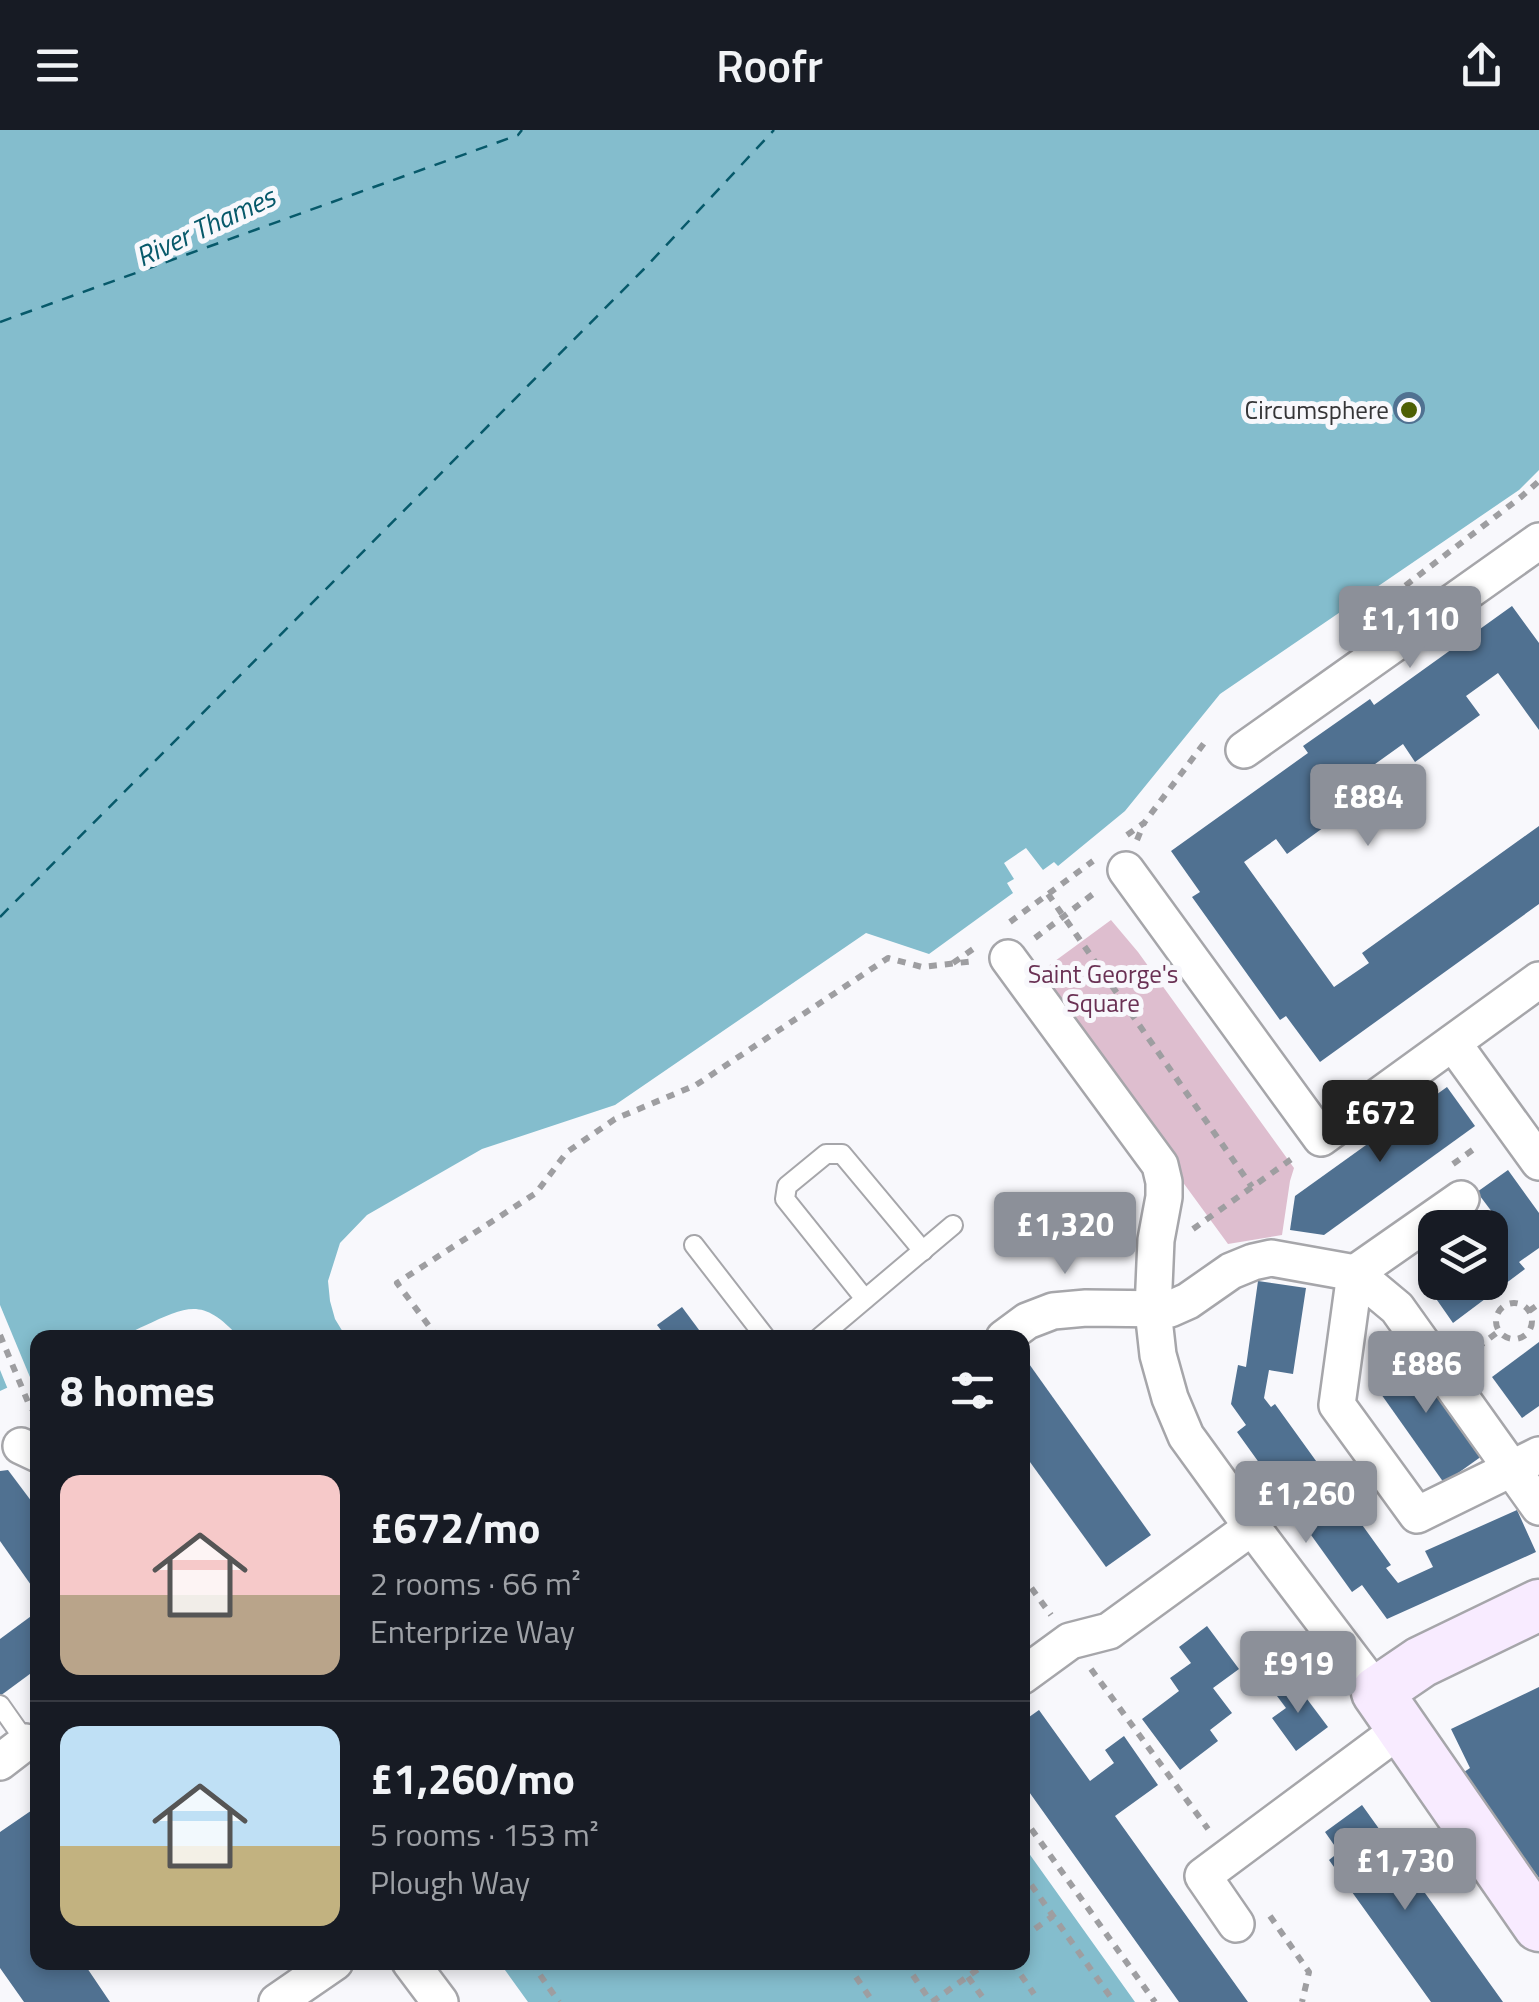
<!DOCTYPE html>
<html lang="en">
<head>
<meta charset="utf-8">
<style>
  body { margin:0; font-family:"Titillium Web",sans-serif; background:#242831; color:#f1f3f6; height:100vh; display:flex; flex-direction:column; font-size:38px; white-space:nowrap }
  * { box-sizing:border-box; margin:0 }
  p { font-size:32px; color:#9ea1a6 }
  .icon { flex:none; width:55px; height:55px; fill:none; stroke:currentColor; stroke-width:2; stroke-linecap:round; stroke-linejoin:round }
  .map { position:relative; flex:1; overflow:hidden }
  .details { position:absolute; left:30px; top:1200px; width:1000px; height:640px; display:flex; flex-direction:column; background:#171b24; border-radius:20px; box-shadow:0 5px 15px #0003 }
  .details>* { flex:none }
  .fabs { position:absolute; left:1418px; top:1080px; display:grid; gap:20px }
  .fabs a { display:grid; place-items:center; width:90px; height:90px; border-radius:20px; background:#171b24; box-shadow:0 5px 15px #0003; font-size:50px }
  .price { position:absolute; translate:-50% -85px; padding:0 22px; border-radius:10px; background:#8c9099; color:#fff; font-size:32px; line-height:65px; filter:drop-shadow(0 2px 5px #0008) }
  .price::after { content:''; position:absolute; left:50%; top:60px; width:30px; height:22px; margin-left:-15px; background:inherit; clip-path:polygon(0 0,100% 0,50% 100%) }
  .price.selected { background:#222; color:#fff }
  ul { padding:0; list-style:none }
  li { display:flex; align-items:center; gap:30px; height:250px; padding:0 30px }
  li+li { border-top:2px solid #363941 }
  li span { display:grid; place-items:center; flex:none; width:280px; height:200px; border-radius:20px; color:#555 }
  li>.icon { margin-inline-start:auto }
  span .icon { width:120px; height:120px; fill:#fffc; stroke-width:1 }
  li b { font-size:42px }
  h2 { display:flex; justify-content:space-between; align-items:center; height:120px; padding:0 30px; font-size:42px }
  header { display:flex; justify-content:space-between; align-items:center; height:130px; padding:0 30px; background:#171b24; font-size:45px; font-weight:600 }
  .map>svg:first-child { display:block }
  .green { fill:#debecf }
  .water { fill:#84bdcd }
  .pier { fill:#f8f8fc }
  .lines { fill:none; stroke-linecap:round; stroke-linejoin:round }
  .ferry { stroke:#07596a; stroke-width:2.5; stroke-dasharray:12 10; stroke-linecap:butt }
  .building { fill:#507191 }
  .service-casing { stroke:#a6a6aa; stroke-width:22 }
  .minor-casing { stroke:#a6a6aa; stroke-width:40 }
  .secondary-casing { stroke:#a6a6aa; stroke-width:55 }
  .path { stroke:#9e9ea1; stroke-width:6; stroke-dasharray:8 8; stroke-linecap:butt }
  .service { stroke:#fff; stroke-width:18 }
  .minor { stroke:#fff; stroke-width:35 }
  .secondary { stroke:#f8ebff; stroke-width:50 }
  .poi-dot { fill:#4d5f04; stroke:#f8f8fc; stroke-width:4 }
  .labels { text-anchor:middle; dominant-baseline:central; stroke-width:10; stroke-linejoin:round; paint-order:stroke }
  .poi-label { font-size:25px; fill:#353537; stroke:#f8f8fc; text-anchor:end }
  .park-label { font-size:25px; fill:#6a3154; stroke:#f8f8fc }
  .water-label { font-size:28px; font-style:italic; fill:#07596a; stroke:#f8f8fc }
</style>
</head>
<body>
<header><svg class="icon" aria-label="menu" viewBox="0 0 24 24"><path d="M4 6h16M4 12h16M4 18h16"/></svg>Roofr<svg class="icon" aria-label="share" viewBox="0 0 24 24"><path d="M12 15V3M7 8l5-5 5 5M5 13v7h14v-7"/></svg></header>
<div class="map">
<svg width="1539" height="1872" viewBox="0 0 1539 1872">
  <rect width="100%" height="100%" fill="#f8f8fc"/>
  <!-- green -->
  <polygon class="green" points="1111,790 1138,822 1294,1038 1290,1051 1282,1105 1228,1114 1038,854 1040,842"/>
  <!-- water -->
  <g class="water">
    <path d="M0,0H1539V340L1519,360L1220,564L1125,681L1058,736L1054,732L1043,740L1026,718L1004,733L1014,749L1007,753L1013,763L929,824L866,803L615,975L482,1019L367,1085L340,1113L328,1151L330,1171L335,1189L346,1207H239C203,1168 189,1175 144,1196C135,1200 125,1206 115,1207C90,1211 63,1207 38,1208L37,1244L0,1261Z"/>
    <polygon points="1023,1715 1135,1872 528,1872 500,1833 1022,1832"/>
  </g>
  <!-- pier -->
  <polygon class="pier" points="0,1175 32,1252 9,1262 0,1240"/>
  <g class="lines">
    <!-- ferry -->
    <g class="ferry">
      <polyline points="0,192 518,5 522,0"/>
      <polyline points="0,787 644,139 774,0"/>
    </g>
  </g>
  <!-- building -->
  <g class="building">
    <circle cx="1409" cy="278" r="16"/>
    <polygon points="1512,476 1539,513 1539,600 1498,543 1466,566 1480,585 1415,632 1403,614 1336,662 1349,679 1287,724 1276,709 1244,732 1334,857 1369,833 1362,823 1539,696 1539,774 1320,932 1286,886 1280,890 1192,767 1200,762 1171,721 1308,623 1303,616 1370,569 1374,575"/>
    <polygon points="1447,957 1475,996 1324,1105 1290,1100 1295,1066"/>
    <polygon points="1508,1040 1539,1083 1539,1118 1519,1132 1525,1139 1453,1193 1423,1150 1435,1141 1435,1152 1490,1152 1490,1101 1494,1097 1498,1102 1504,1098 1477,1062"/>
    <polygon points="1258,1151 1306,1158 1293,1244 1269,1240 1264,1268 1271,1277 1275,1274 1391,1435 1386,1438 1398,1453 1433,1437 1425,1421 1517,1380 1536,1422 1387,1489 1362,1455 1352,1462 1237,1302 1246,1295 1231,1274 1238,1235 1246,1237"/>
    <polygon points="682,1177 705,1208 667,1208 657,1195"/>
    <polygon points="1539,1212 1539,1276 1522,1288 1492,1247"/>
    <polygon points="1408,1220 1482,1326 1444,1353 1369,1247"/>
    <polygon points="1022,1224 1151,1405 1106,1437 1022,1321"/>
    <polygon points="8,1340 38,1380 38,1465 0,1411 0,1341"/>
    <polygon points="38,1481 38,1538 0,1566 0,1509"/>
    <polygon points="1207,1496 1239,1539 1213,1558 1232,1583 1210,1600 1218,1611 1180,1640 1142,1589 1179,1561 1170,1548 1191,1533 1179,1517"/>
    <polygon points="1292,1549 1328,1597 1296,1621 1272,1588 1286,1578 1274,1562"/>
    <polygon points="1539,1557 1539,1748 1461,1644 1470,1638 1451,1599"/>
    <polygon points="1039,1580 1090,1651 1114,1633 1105,1620 1124,1606 1158,1655 1115,1686 1248,1872 1179,1872 1022,1652 1022,1592"/>
    <polygon points="1362,1675 1503,1872 1431,1872 1329,1730 1339,1722 1325,1702"/>
    <polygon points="38,1676 38,1832 83,1832 110,1872 24,1872 0,1838 0,1702"/>
  </g>
  <g class="lines">
    <defs>
      <g id="service">
        <polyline points="694,1115 766,1208"/>
        <polyline points="865,1169 785,1069 787,1056 826,1024 842,1024 923,1121"/>
        <polyline points="819,1208 953,1095"/>
        <polyline points="0,1575 26,1612"/>
      </g>
      <g id="minor">
        <polyline points="1244,620 1539,411"/>
        <polyline points="1126,740 1321,1008 1539,850"/>
        <polyline points="1008,828 1160,1035 1164,1052 1164,1067 1156,1110 1153,1180 1158,1225 1170,1268 1186,1306 1252,1397 1377,1562"/>
        <polyline points="1453,913 1539,1032"/>
        <polyline points="1461,1069 1355,1143 1337,1275 1417,1385 1539,1325"/>
        <polyline points="1004,1208 1027,1191 1053,1181 1086,1178 1170,1179 1188,1171 1231,1141 1253,1132 1271,1128 1355,1143 1397,1178 1539,1377"/>
        <polyline points="21,1316 38,1324"/>
        <polyline points="1022,1546 1070,1511 1109,1501 1252,1397"/>
        <polyline points="0,1632 26,1612"/>
        <polyline points="1236,1794 1203,1746 1402,1598"/>
        <polyline points="410,1832 440,1872"/>
        <polyline points="277,1872 335,1832"/>
      </g>
      <polyline id="secondary" points="1539,1475 1421,1532 1377,1562 1539,1796"/>
    </defs>
    <!-- service casing -->
    <use href="#service" class="service-casing"/>
    <!-- minor casing -->
    <use href="#minor" class="minor-casing"/>
    <!-- secondary casing -->
    <use href="#secondary" class="secondary-casing"/>
    <!-- path -->
    <g class="path">
      <polyline points="1380,475 1521,367 1539,351"/>
      <polyline points="1127,705 1144,693 1208,608"/>
      <polyline points="1137,710 1144,693"/>
      <polyline points="1048,764 1252,1057"/>
      <polyline points="1010,792 1093,731"/>
      <polyline points="1035,808 1097,761"/>
      <polyline points="953,833 976,817"/>
      <polyline points="1453,1034 1474,1019"/>
      <polyline points="1193,1099 1293,1028"/>
      <circle cx="1514" cy="1191" r="18"/>
      <polyline points="1529,1181 1539,1174"/>
      <polyline points="0,1205 30,1277 37,1284"/>
      <polyline points="438,1208 397,1153 536,1063 567,1022 615,989 696,955 888,828 922,837 975,831"/>
      <polyline points="1477,1218 1499,1201"/>
      <polyline points="1022,1445 1051,1485"/>
      <polyline points="1091,1539 1208,1699"/>
      <polyline points="1022,1686 1155,1872"/>
      <polyline points="1022,1742 1114,1872"/>
      <polyline points="1270,1786 1309,1842 1302,1872"/>
      <polyline points="1022,1808 1053,1786"/>
      <polyline points="531,1832 559,1872"/>
      <polyline points="904,1832 931,1872"/>
      <polyline points="969,1832 975,1841"/>
      <polyline points="1012,1832 1034,1864"/>
      <polyline points="856,1847 873,1872"/>
      <polyline points="968,1847 986,1872"/>
      <polyline points="932,1872 988,1832"/>
    </g>
    <!-- service -->
    <use href="#service" class="service"/>
    <!-- minor -->
    <use href="#minor" class="minor"/>
    <!-- secondary -->
    <use href="#secondary" class="secondary"/>
  </g>
  <!-- markers -->
  <circle class="poi-dot" cx="1409" cy="280" r="10"/>
  <g class="labels">
    <!-- poi labels -->
    <g class="poi-label">
      <text x="1389" y="280">Circumsphere</text>
    </g>
    <!-- park labels -->
    <g class="park-label">
      <text x="1103" y="844">Saint George's<tspan x="1103" dy="29">Square</tspan></text>
    </g>
    <!-- water labels -->
    <g class="water-label">
      <text transform="translate(205 96) rotate(-25)">River Thames</text>
    </g>
  </g>
</svg>
<div class="fabs">
<a><svg class="icon" aria-label="layers" viewBox="0 0 24 24"><path d="M12 4l9 5-9 5-9-5zM3 14l9 5 9-5"/></svg></a>
</div>
<b class="price" style="left:1410px;top:541px">£1,110</b>
<b class="price" style="left:1368px;top:719px">£884</b>
<b class="price selected" style="left:1380px;top:1035px">£672</b>
<b class="price" style="left:1065px;top:1147px">£1,320</b>
<b class="price" style="left:1426px;top:1286px">£886</b>
<b class="price" style="left:1306px;top:1416px">£1,260</b>
<b class="price" style="left:1298px;top:1586px">£919</b>
<b class="price" style="left:1405px;top:1783px">£1,730</b>
<section class="details">
<h2>8 homes<svg class="icon" aria-label="filters" viewBox="0 0 24 24"><path d="M4 7h16M4 17h16"/><circle cx="9" cy="7" r="2"/><circle cx="15" cy="17" r="2"/></svg></h2>
<ul>
<li><span style="background:linear-gradient(#f6c9c9 60%,#b9a48a 0)"><svg class="icon" aria-label="home" viewBox="0 0 24 24"><path d="M3 11l9-7 9 7M6 9v11h12V9"/></svg></span><div><b>£672/mo</b><p>2 rooms · 66 m²</p><p>Enterprize Way</p></div></li>
<li><span style="background:linear-gradient(#bfe0f5 60%,#c2b280 0)"><svg class="icon" aria-label="home" viewBox="0 0 24 24"><path d="M3 11l9-7 9 7M6 9v11h12V9"/></svg></span><div><b>£1,260/mo</b><p>5 rooms · 153 m²</p><p>Plough Way</p></div></li>
</ul>
</section>
</div>
</body>
</html>
